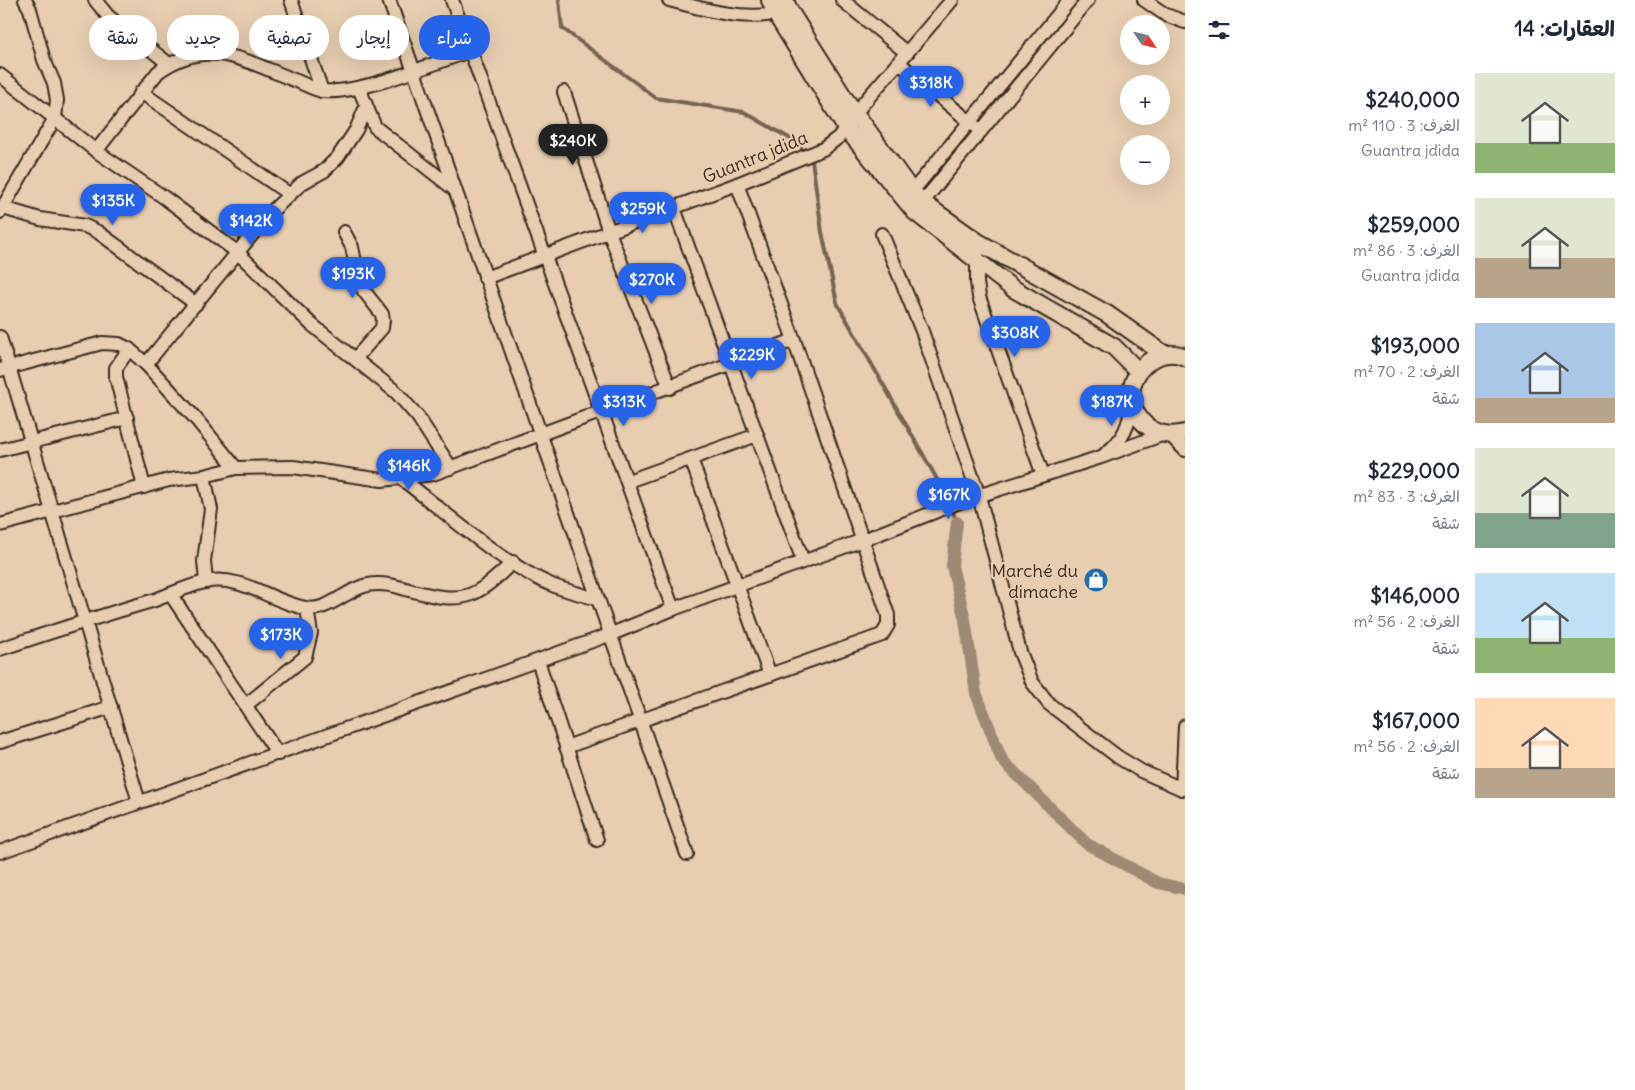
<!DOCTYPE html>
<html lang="ar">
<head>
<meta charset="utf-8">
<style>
  body { margin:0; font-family:Delius,"Playpen Sans Arabic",sans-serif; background:#f2f2f3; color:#1f2937; direction:rtl; height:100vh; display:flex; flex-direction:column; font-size:19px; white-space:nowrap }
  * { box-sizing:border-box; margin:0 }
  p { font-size:16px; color:#747a83 }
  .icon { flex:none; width:28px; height:28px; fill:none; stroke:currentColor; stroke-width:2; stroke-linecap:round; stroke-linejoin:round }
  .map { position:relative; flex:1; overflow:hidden; direction:ltr }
  .side { display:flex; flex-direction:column; background:#fff; width:450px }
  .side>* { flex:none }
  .banner { position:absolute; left:15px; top:15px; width:475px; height:45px; direction:rtl; display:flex; gap:10px }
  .needle { width:32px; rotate:125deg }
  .fabs { position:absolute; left:1120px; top:15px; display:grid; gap:10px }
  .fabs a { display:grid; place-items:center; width:50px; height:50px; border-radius:50%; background:#fff; box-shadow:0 5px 20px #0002; font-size:25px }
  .price { position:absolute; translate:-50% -42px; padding:0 11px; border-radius:18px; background:#2563eb; color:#fff; font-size:16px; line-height:32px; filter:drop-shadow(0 1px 2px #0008) }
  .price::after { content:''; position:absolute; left:50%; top:30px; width:15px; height:11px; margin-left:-8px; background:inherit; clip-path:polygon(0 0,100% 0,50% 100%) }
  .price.current { background:#222; color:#fff }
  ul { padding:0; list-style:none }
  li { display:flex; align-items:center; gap:15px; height:125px; padding:0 20px }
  li span { display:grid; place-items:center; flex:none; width:140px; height:100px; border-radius:0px; color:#555 }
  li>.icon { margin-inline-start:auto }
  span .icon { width:60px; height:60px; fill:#fffc; stroke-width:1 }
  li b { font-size:21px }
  h2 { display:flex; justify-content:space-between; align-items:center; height:60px; padding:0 20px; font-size:21px }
  .tag { padding:0 18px; border-radius:22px; background:#fff; box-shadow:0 5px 20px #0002; font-size:18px; line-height:45px }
  .tag.current { background:#2563eb; color:#fff }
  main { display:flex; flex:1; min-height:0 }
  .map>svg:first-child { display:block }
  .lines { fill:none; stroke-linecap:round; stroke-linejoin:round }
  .stream { stroke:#776351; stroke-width:4 }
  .canal { stroke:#9f8973; stroke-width:12 }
  .minor-casing { stroke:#3b2a1e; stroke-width:16 }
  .major-casing { stroke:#3b2a1e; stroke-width:20 }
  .minor { stroke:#e8cdaf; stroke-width:12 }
  .major { stroke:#e8cdaf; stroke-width:16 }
  .labels { text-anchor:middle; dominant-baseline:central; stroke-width:4.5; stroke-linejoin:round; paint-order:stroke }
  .street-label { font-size:18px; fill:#3b2a1e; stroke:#e8cdaf }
  .poi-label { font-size:18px; fill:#3b2a1e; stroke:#e8cdaf; text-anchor:end }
</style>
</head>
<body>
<main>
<section class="side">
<h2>العقارات: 14<svg class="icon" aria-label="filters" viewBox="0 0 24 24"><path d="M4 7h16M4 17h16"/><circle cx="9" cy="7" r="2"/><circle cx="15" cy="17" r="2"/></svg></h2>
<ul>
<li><span style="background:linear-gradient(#dfe7d0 70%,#8fb573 0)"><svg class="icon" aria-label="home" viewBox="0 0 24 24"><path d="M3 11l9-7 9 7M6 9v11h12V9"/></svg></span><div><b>$240,000</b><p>الغرف: 3 · 110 m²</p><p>Guantra jdida</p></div></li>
<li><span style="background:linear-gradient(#dfe7d0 60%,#b9a48a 0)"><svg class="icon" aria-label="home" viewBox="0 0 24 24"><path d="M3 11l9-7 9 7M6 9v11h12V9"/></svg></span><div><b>$259,000</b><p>الغرف: 3 · 86 m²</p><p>Guantra jdida</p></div></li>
<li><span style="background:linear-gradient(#a9c7e8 75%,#b9a48a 0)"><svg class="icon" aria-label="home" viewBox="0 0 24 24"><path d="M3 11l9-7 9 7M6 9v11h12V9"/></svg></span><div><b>$193,000</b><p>الغرف: 2 · 70 m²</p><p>شقة</p></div></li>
<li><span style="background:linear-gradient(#dfe7d0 65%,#7fa58c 0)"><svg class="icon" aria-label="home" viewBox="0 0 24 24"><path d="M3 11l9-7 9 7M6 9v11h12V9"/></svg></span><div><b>$229,000</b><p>الغرف: 3 · 83 m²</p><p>شقة</p></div></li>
<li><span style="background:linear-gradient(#bfe0f5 65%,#8fb573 0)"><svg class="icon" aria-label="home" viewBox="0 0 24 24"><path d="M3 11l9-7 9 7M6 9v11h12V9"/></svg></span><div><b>$146,000</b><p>الغرف: 2 · 56 m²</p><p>شقة</p></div></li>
<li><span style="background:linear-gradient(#ffd9b3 70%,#b9a48a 0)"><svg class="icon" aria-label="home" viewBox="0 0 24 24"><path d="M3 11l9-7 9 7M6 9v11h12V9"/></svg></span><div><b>$167,000</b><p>الغرف: 2 · 56 m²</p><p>شقة</p></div></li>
</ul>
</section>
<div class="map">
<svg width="1185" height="1090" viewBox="0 0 1185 1090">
  <rect width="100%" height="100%" fill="#e8cdaf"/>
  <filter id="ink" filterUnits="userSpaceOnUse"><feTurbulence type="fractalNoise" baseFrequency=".02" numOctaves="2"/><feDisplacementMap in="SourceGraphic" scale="10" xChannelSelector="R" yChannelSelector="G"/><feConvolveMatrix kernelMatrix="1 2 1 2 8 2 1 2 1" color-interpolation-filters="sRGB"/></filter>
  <g filter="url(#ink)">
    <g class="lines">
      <!-- stream -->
      <polyline class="stream" points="559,0 562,28 656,98 744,112 796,142 812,160 822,232 837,303 946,495 957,522"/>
      <!-- canal -->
      <polyline class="canal" points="957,522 952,566 965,620 976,693 1002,760 1087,844 1158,883 1185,889"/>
      <defs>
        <g id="minor">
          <polyline points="95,0 108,16 169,64"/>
          <polyline points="291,0 322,91"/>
          <polyline points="389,0 687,854"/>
          <polyline points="452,0 673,609"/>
          <path d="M669,0C705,10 746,22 784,12"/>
          <polyline points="842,0 907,53"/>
          <polyline points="1144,0 1166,15 1185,22"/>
          <polyline points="899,63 976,127"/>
          <polyline points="0,75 96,151 165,198 237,252 311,324 396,392 418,417 451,468"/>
          <polyline points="359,88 375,127 454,189"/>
          <polyline points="141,92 289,194"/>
          <polyline points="564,92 609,232 670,388"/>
          <path d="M96,151L158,72C207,36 246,61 294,80C303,83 314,90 323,91C360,95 433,63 470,51"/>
          <polyline points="906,199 1070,0"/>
          <polyline points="3,208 40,219 85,226 98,232 196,304"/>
          <polyline points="674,208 803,561"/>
          <polyline points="918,208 1088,0"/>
          <polyline points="0,212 55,118 57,100 54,83 44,60 30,9 25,0"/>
          <polyline points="344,232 352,247 359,281 364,291 382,314 383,320 382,328 355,359"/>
          <polyline points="882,234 922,331 979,496 1020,652 1032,682 1049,704 1118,757 1141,771 1182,789"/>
          <polyline points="977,254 977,282 979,297 1043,475"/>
          <polyline points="485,278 737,184 823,149 839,137 855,113 952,0"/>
          <polyline points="0,337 139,802"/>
          <polyline points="129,349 116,368 116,377 144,487"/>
          <polyline points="146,364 269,214 302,183 324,171 338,157 356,130 366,107"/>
          <polyline points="0,370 102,343 119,344 129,349 146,364 196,419 236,468"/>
          <polyline points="1170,435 1185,450"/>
          <polyline points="0,450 127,418"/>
          <path d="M1106,453C1124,440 1130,423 1132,402"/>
          <polyline points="691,459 770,675"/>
          <polyline points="204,476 211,509 204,561 206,582"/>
          <path d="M402,479C447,513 500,563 552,585C566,591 582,594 596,599"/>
          <polyline points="628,481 757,435"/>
          <polyline points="0,525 169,480 204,476 236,468 293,467 382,480 433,474 794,340"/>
          <polyline points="171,595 278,754"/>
          <path d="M0,649C51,632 103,615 155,600C171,594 188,586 205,582C242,574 271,602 306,608C327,613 348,588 368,585C382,582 396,586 409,590C464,604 472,601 513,562"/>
          <polyline points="538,661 597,840"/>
          <polyline points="246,705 305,657 311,633 307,609"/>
          <polyline points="1185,726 1182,789 1185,789"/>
          <polyline points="0,742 111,707"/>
          <polyline points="566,747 882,635 888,625 888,615 794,340 737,184"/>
          <polyline points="0,852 609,635 673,609 863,540 965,500 1101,457 1164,434"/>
        </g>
        <g id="major">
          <polyline points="770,0 776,14 846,128 915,212 1012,288 1114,347 1138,371"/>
          <polyline points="785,0 789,10 845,99 912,192 923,203 978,242 1107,314 1164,354"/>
          <path d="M1185,357C1177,353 1167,353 1159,356C1109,377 1133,446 1185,433"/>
        </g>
      </defs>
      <!-- minor casing -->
      <use href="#minor" class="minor-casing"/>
      <!-- major casing -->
      <use href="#major" class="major-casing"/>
      <!-- minor -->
      <use href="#minor" class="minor"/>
      <!-- major -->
      <use href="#major" class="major"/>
    </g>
  </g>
  <!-- icons -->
  <defs>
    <symbol id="shop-disc" viewBox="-11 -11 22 22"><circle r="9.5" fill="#1f6fb2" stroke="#e8cdaf"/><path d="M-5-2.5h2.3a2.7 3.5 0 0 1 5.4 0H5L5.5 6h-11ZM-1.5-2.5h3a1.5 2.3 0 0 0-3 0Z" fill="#fff"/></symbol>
  </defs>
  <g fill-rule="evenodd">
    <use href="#shop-disc" x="1082" y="566" width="28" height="28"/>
  </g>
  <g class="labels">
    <!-- street labels -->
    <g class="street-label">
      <text transform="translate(755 157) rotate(-22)">Guantra jdida</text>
    </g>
    <!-- poi labels -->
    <g class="poi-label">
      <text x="1078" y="570">Marché du<tspan x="1078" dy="21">dimache</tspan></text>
    </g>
  </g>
</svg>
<div class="fabs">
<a><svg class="needle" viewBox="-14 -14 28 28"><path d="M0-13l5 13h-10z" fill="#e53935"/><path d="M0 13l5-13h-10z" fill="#747a83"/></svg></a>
<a>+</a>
<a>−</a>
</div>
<b class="price" style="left:931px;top:108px">$318K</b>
<b class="price current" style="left:573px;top:166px">$240K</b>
<b class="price" style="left:113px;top:226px">$135K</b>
<b class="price" style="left:643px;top:234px">$259K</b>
<b class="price" style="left:251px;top:246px">$142K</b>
<b class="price" style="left:353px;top:299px">$193K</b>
<b class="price" style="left:652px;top:305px">$270K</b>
<b class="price" style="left:1015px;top:358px">$308K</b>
<b class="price" style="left:752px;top:380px">$229K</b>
<b class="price" style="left:624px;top:427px">$313K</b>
<b class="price" style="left:1112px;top:427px">$187K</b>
<b class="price" style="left:409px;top:491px">$146K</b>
<b class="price" style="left:949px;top:520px">$167K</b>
<b class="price" style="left:281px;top:660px">$173K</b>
<div class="banner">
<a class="tag current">شراء</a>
<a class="tag">إيجار</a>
<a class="tag">تصفية</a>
<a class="tag">جديد</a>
<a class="tag">شقة</a>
</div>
</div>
</main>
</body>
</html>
